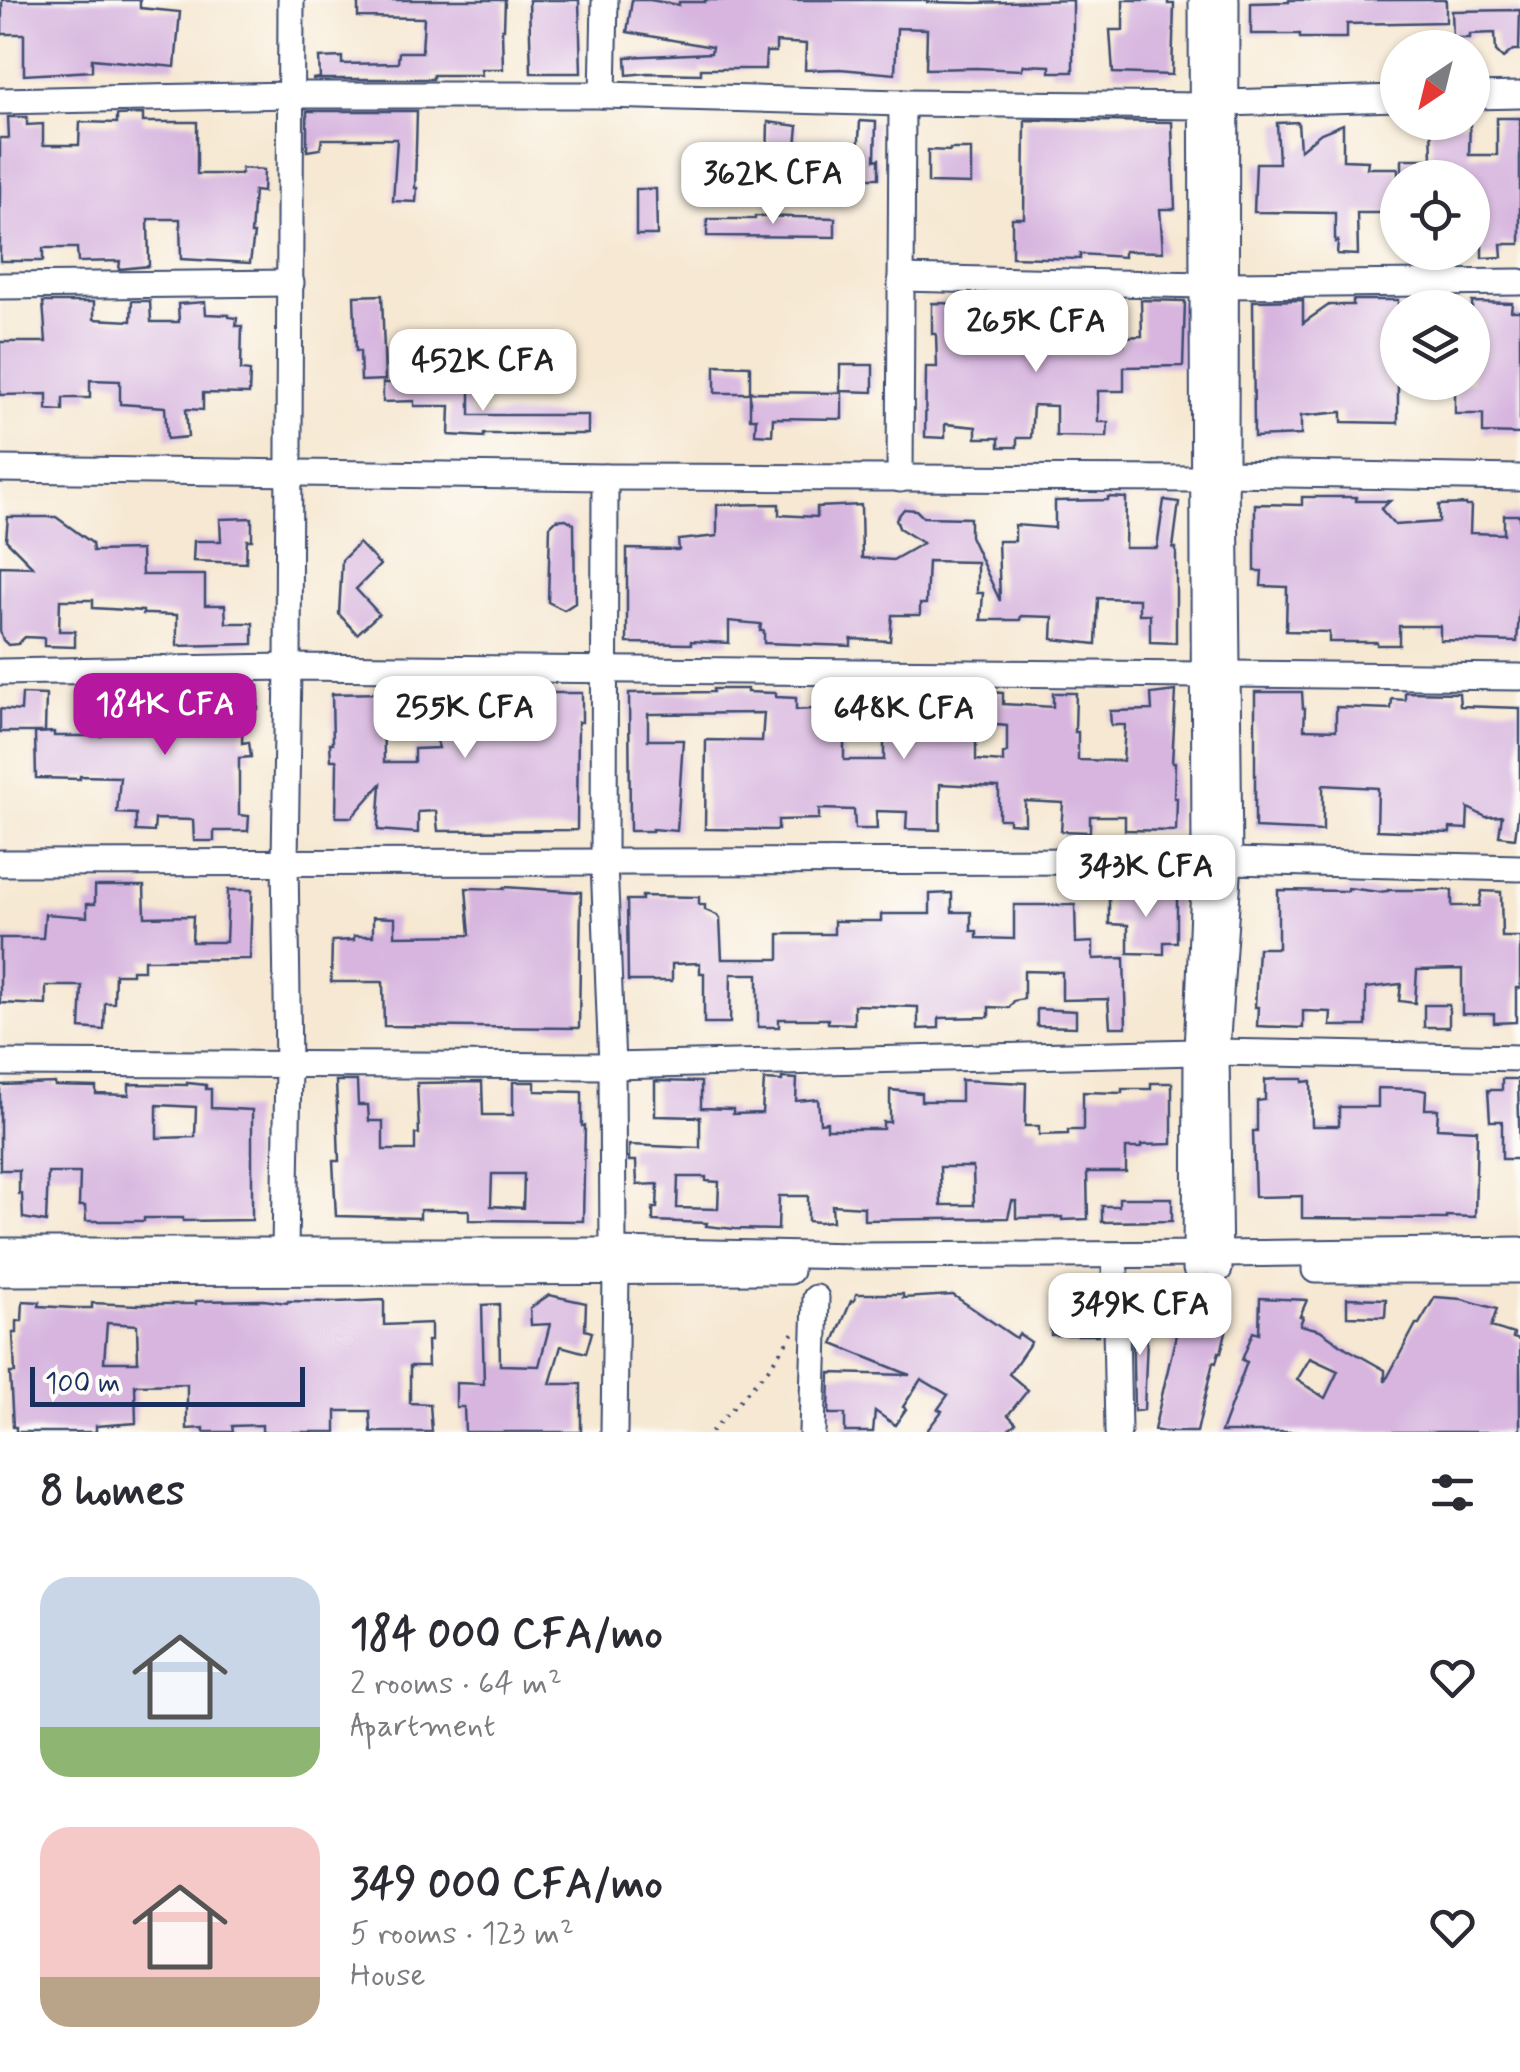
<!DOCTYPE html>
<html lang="en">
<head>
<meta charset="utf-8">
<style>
  body { margin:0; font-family:Mynerve,sans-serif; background:#f2f2f3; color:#2b2b33; height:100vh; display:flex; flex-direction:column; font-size:38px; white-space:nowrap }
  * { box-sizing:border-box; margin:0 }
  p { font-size:32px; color:#7c7c81 }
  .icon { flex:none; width:55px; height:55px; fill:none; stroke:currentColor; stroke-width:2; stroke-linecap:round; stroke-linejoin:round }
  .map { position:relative; height:1432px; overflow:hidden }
  .side { display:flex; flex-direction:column; background:#fff; flex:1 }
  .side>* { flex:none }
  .needle { width:65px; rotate:215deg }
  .fabs { position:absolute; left:1380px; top:30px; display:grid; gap:20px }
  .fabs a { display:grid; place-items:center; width:110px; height:110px; border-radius:50%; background:#fff; box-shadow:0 2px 8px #0004; font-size:50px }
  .scale { position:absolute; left:30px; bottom:25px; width:275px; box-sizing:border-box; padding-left:10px; border:5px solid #1b2f5e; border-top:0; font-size:28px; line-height:35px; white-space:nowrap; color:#1b2f5e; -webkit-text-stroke:8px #fdfcf7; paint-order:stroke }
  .price { position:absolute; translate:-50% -85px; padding:0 22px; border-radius:20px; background:#fff; color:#222; font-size:32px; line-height:65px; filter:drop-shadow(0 2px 5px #0008) }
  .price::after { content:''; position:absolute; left:50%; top:60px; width:30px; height:22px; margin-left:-15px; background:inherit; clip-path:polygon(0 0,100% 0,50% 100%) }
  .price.active { background:#b5179e; color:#fff }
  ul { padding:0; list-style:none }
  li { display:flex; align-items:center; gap:30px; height:250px; padding:0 40px }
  li span { display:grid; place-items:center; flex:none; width:280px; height:200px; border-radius:30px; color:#555 }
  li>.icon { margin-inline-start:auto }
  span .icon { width:120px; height:120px; fill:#fffc; stroke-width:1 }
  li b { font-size:42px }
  h2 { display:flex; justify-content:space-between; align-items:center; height:120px; padding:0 40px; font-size:42px }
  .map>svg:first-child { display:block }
  .building { fill:#d7b5df; fill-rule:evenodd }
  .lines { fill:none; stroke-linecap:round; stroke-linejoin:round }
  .minor-casing { stroke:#3c4b6f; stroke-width:29 }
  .path { stroke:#3c4b6f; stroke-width:4; stroke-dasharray:2.5 8; stroke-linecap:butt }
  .minor { stroke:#fff; stroke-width:25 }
</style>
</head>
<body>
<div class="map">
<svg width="1520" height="1432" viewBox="0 0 1520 1432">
  <rect width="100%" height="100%" fill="#fdfcf7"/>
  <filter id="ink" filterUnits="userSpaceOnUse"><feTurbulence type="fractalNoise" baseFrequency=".01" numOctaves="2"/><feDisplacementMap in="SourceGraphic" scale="20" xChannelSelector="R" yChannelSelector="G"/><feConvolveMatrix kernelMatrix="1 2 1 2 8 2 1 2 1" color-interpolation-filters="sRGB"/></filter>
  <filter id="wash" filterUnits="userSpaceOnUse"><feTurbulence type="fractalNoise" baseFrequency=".0048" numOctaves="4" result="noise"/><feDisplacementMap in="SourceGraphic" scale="40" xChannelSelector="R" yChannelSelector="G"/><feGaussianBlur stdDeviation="2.25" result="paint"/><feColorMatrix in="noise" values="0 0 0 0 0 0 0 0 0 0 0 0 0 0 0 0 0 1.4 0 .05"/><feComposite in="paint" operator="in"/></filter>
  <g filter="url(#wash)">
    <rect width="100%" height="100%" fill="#f6e8d2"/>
    <g id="blocks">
      <!-- building -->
      <g class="building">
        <polygon points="2,0 140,0 140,8 180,12 175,67 92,59 92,71 24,75 24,34 2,34"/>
        <polygon points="358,0 505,0 504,29 502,29 503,69 481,69 482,75 433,75 433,79 312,79 320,78 319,58 342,57 342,64 398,63 399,52 422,52 424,18 358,17"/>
        <polygon points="529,0 579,0 581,73 531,73"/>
        <polygon points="632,0 650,0 679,5 679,2 705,2 705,0 927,0 927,2 975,3 1073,0 1073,72 1050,72 1050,66 1023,65 1022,70 976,68 926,69 927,29 897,28 895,74 840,69 805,70 806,44 776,42 776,52 766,52 765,69 701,69 701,74 647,73 627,75 626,57 711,53 712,47 627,32"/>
        <polygon points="1123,0 1168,0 1168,4 1174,4 1172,75 1113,73 1110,30 1123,30"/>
        <polygon points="1289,0 1446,0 1446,22 1347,24 1347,38 1300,38 1300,34 1251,34 1251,3 1289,2"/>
        <polygon points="1520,10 1519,50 1513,50 1503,58 1496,51 1495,33 1470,34 1470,38 1453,38 1452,11"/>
        <polygon points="307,111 417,111 415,188 417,188 416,202 393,201 397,139 322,139 320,149 307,151"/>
        <polygon points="143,114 143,122 197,122 197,174 241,174 242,168 264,170 263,192 254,191 251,234 254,234 250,263 181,259 180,219 148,219 149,266 119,269 120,261 78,262 77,248 43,248 43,261 0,261 0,138 9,138 8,117 27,117 27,125 43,124 43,145 79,145 80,122 117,123 117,115"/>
        <polygon points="1497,118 1520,118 1520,244 1501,244 1502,257 1482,258 1482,233 1472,233 1472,178 1402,178 1402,159 1432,159 1431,124 1446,122 1470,122 1469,155 1497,155"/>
        <polygon points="1025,120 1172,122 1175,209 1160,209 1163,252 1124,251 1124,257 1080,254 1080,259 1012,257 1012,218 1024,218"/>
        <polygon points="860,121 876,122 875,160 879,159 879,178 826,178 826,159 858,158"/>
        <polygon points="768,122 798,126 796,147 824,148 823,168 767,165"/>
        <polygon points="1298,122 1300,150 1321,133 1343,124 1343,160 1368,161 1367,168 1398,168 1398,213 1357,213 1358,255 1337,254 1338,241 1335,242 1335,213 1254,212 1256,163 1279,163 1277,123"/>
        <polygon points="950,149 971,149 971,184 928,183 928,150 950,151"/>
        <polygon points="636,189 656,189 657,235 636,235"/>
        <polygon points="755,216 835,218 835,237 707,236 707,219 755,219"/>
        <polygon points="382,295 385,380 361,381 360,351 356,351 354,296"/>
        <polygon points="1010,300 1085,300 1085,320 1010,318"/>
        <polygon points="1141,300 1185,301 1183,366 1124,367 1124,391 1098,391 1098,422 1108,422 1107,437 1056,436 1056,406 1033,405 1031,438 1017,438 1017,447 999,447 999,438 976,438 976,427 945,424 945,438 925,437 926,367 937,367 936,334 932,334 932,303 980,304 979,345 1098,346 1124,344 1124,337 1142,336"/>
        <polygon points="1303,300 1303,323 1329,305 1353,305 1353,300 1398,300 1398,423 1342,422 1342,412 1301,416 1301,435 1254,437 1253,301"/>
        <polygon points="132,301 150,301 151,322 179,322 178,304 205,302 206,314 229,315 229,317 237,318 236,326 242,326 241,370 250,371 249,394 203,393 203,410 186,409 188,437 167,439 165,407 120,404 120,381 90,380 90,398 63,398 63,411 47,410 47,394 0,395 0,342 46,342 43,302 94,302 94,319 131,321"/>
        <polygon points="1472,302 1512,303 1511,311 1520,311 1520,434 1483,433 1483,414 1455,414 1455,382 1472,382"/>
        <polygon points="715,365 750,366 750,393 715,393"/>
        <polygon points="840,365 873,365 873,392 840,391"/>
        <polygon points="383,383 410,383 410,388 470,387 470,415 588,415 588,434 484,434 484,437 449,435 450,406 414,406 414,401 383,402"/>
        <polygon points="750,392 842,393 842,419 773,418 772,435 755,434 756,418 750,418"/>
        <polygon points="1108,497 1126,498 1125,548 1157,548 1164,500 1179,502 1173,548 1176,548 1176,643 1150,642 1150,614 1139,614 1139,599 1098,598 1096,644 1052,639 1053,617 1021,616 1020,620 981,620 983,593 977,593 977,562 928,561 926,604 920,604 920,615 892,615 890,641 851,639 851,646 764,643 764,631 760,631 761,624 729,621 729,643 691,641 691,644 627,643 627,549 679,550 678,540 717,536 717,505 779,504 779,515 817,517 817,507 861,505 862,558 893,560 923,543 899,528 896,519 904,509 916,510 923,517 970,518 970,536 1000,601 998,541 1015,541 1015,525 1055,528 1055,501 1108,500"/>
        <polygon points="1302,497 1356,497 1356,501 1390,501 1381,509 1395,525 1439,522 1439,505 1466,504 1466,506 1471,506 1470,533 1504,534 1504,515 1520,515 1520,600 1517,642 1440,640 1440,626 1399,626 1399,645 1377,645 1377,642 1329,642 1329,632 1286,631 1287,587 1261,586 1262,571 1255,571 1255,504 1302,505"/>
        <polygon points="8,517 56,517 92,543 93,551 141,550 142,575 205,575 205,605 225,605 226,623 253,623 253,644 177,646 177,615 149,614 143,614 143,611 93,608 93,600 60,600 59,631 75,631 75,647 44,646 44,638 25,637 18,644 8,645 3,640 0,631 0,566 33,567 6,540"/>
        <polygon points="252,518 252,540 247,540 246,563 193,561 194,541 221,541 220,519"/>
        <polygon points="566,519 574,524 575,603 564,610 548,602 550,526 556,520"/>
        <polygon points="359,543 380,565 356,589 379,614 357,634 339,614 342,560"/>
        <polygon points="221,686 258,686 258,709 243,709 242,743 249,742 251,757 239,758 239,815 249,816 248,831 214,831 214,841 194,841 193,820 155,819 154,832 136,831 136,814 117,813 120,777 80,776 80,779 36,778 35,733 54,732 54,736 102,736 101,721 111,721 110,695 140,695 140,708 169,710 168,694 221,693"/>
        <polygon points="448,687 499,691 499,693 582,693 582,722 578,722 577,830 438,831 436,811 418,812 418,833 378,830 381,784 352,817 336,817 337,764 336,760 331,760 330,743 333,743 332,694 383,693 384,762 414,762 414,749 439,748 429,716 421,716 421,688"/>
        <path d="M713,689H747V692L776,693V697L796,698V710L845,707L841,734H844V760H884V692L928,693V706H955V690L1003,693V704L1053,707V693H1076L1075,732H1078V760L1123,761L1125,725H1111L1110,711L1152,710L1151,694L1176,691L1172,763H1175L1174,798H1177L1176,831L1125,830V816H1090V832L1061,831L1063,803L1025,801V824L1009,823V819H999V787L940,784V830L906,829L907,812L876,811L877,829H855L854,810L819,809V819L778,820V830L705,829L706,740L762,741L764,713L648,714V740H683L677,831L652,829V831H630L629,693L713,692ZM976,723L1007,726V752L1003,754V762L976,760Z"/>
        <polygon points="1255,692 1302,692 1303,708 1305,708 1304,729 1336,730 1336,707 1391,709 1392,699 1405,700 1405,692 1459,693 1460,706 1520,708 1520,800 1515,838 1499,836 1502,816 1486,817 1468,808 1467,829 1450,828 1450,833 1377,830 1378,788 1323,785 1323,831 1255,828"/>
        <polygon points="22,694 46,695 45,732 0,732 0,709 21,711"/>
        <polygon points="95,886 144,886 145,917 193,916 192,942 226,942 228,890 252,890 250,959 144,960 144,970 132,970 132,974 115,974 114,1003 105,1003 104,1030 80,1028 82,986 46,986 46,1005 0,1003 0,938 43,938 45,914 87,917 87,904 95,904"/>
        <polygon points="504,887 581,892 579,1028 384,1026 383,982 331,982 332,941 354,940 354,936 373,936 373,917 395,918 395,936 470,935 466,888 504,889"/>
        <polygon points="1348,888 1379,892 1388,891 1388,890 1452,890 1452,906 1479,906 1482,891 1501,892 1502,937 1520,937 1520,988 1516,988 1516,1022 1494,1023 1494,1014 1462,1014 1462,969 1417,970 1415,1003 1399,1001 1401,984 1366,988 1366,1026 1330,1026 1331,1012 1303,1011 1303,1028 1257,1026 1258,1007 1255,1007 1258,948 1278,948 1278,890 1348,891"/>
        <polygon points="952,893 952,912 971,912 971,931 977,931 977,938 1014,939 1014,905 1075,905 1076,943 1093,942 1093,959 1124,958 1126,1027 1110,1027 1108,999 1062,1000 1062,972 1024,971 1024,999 1014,1001 1009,1008 989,1007 989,1017 939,1018 939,1028 918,1029 918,1007 854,1005 854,1024 828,1023 828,1019 779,1019 779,1027 758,1027 758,974 731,974 730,1023 704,1023 704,973 700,973 700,963 672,964 672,981 628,981 627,900 642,900 642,896 699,897 699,905 705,905 705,910 717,915 720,919 722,959 779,959 779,934 834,934 834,921 881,921 881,914 930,914 930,894"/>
        <polygon points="1128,893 1177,893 1177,942 1164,942 1164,954 1128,953 1128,925 1109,924 1109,896 1128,896"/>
        <rect x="1424" y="1005" width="25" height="22"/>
        <polygon points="1037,1009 1076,1011 1076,1027 1037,1026"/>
        <path d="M782,1078L797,1079L796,1101L818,1099L820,1123L827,1122V1129H883V1122H890V1090L921,1093V1101H961V1080L1026,1083L1025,1126H1039V1135L1068,1134V1130H1083V1092L1122,1093V1089H1151V1083H1172V1144L1141,1145V1148H1126V1172H1087L1088,1219L1062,1220V1217L1016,1218V1201H1012L1008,1218L864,1220V1207L832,1205L833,1221L819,1222L808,1221V1196H779L778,1230L735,1229L706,1226L707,1223L653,1221V1208H657L658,1184L637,1185L636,1161H629V1145L700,1148V1117L655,1116V1081L701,1082V1108L733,1109V1114L762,1113L764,1080L782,1081ZM940,1167H973L974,1205H941ZM678,1177H706V1181L719,1182L718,1209L677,1208Z"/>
        <polygon points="1276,1079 1303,1079 1303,1082 1311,1081 1312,1126 1339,1126 1339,1107 1378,1107 1378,1088 1417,1089 1426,1091 1425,1109 1438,1109 1437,1128 1477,1130 1475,1217 1446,1216 1446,1219 1302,1218 1302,1196 1255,1197 1253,1131 1257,1131 1257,1101 1265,1100 1265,1080"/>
        <polygon points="1502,1079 1518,1079 1520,1159 1502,1159 1502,1121 1490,1121 1488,1090 1502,1090"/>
        <path d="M336,1081H357L358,1105H368L369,1121H383V1150H415V1134H419L417,1083L482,1082L483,1115H513V1082H535V1091L582,1092V1126H585L583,1221L469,1220V1210H420V1218L336,1216L333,1161H339ZM492,1174H524L523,1208L491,1206Z"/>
        <path d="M55,1083V1086L96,1087V1094L129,1095V1084L187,1085V1083L206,1085V1089H211V1108L252,1110V1220L183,1221V1218H144V1221H86L85,1206H79L80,1173H48L46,1222L23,1218L22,1194H19V1170H0V1085ZM157,1105L196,1107L195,1137L157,1138Z"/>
        <polygon points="1119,1198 1172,1198 1172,1221 1102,1222 1102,1206 1119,1206"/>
        <polygon points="856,1294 903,1294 903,1298 953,1295 1016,1338 1019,1334 1031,1342 1009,1374 1028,1390 1008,1415 1016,1423 1005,1432 926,1432 942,1411 938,1409 948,1395 921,1379 903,1407 906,1409 895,1425 875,1411 873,1432 845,1432 845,1414 829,1414 830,1373 910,1375 833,1344 851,1301 854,1301"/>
        <polygon points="549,1295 586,1303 585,1330 592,1332 586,1353 561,1346 550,1384 581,1384 581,1432 465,1432 464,1407 456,1407 456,1383 484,1384 482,1305 499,1304 500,1365 539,1366 550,1324 531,1325 530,1308"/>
        <path d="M1435,1297L1462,1299L1497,1309L1491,1327L1514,1334L1513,1338L1520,1340V1432H1221L1247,1362L1242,1360L1253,1332L1259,1334L1260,1298L1307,1300L1300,1316L1303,1317L1300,1325L1320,1330L1346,1348L1385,1370V1382L1416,1324H1419ZM1310,1358L1338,1371L1325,1398L1297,1380Z"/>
        <polygon points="1347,1298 1386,1299 1385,1317 1347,1316"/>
        <polygon points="1051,1299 1096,1300 1098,1335 1051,1335"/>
        <path d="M263,1300L287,1303L288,1301L336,1302L384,1300V1325L431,1323V1341H427L428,1366H410V1403L430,1404L432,1432H371L370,1411H336V1432H262V1425L232,1426L233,1432H204V1428L187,1429V1384L135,1385L136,1423L96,1426V1432H16V1427H13L10,1373H15L13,1333H17V1321H22L23,1301L40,1302L39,1306L74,1308H92V1303L138,1305V1304H196V1301ZM107,1323L137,1325L138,1362H104Z"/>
        <polygon points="1190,1301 1222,1302 1219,1313 1227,1314 1225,1323 1228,1323 1221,1353 1219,1352 1216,1363 1213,1362 1197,1432 1164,1432 1154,1430 1181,1313 1190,1313"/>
        <polygon points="1132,1313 1148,1313 1144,1410 1134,1411"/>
      </g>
    </g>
  </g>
  <g filter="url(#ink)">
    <use href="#blocks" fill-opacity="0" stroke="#3c4b6f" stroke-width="2.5"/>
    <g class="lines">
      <defs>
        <g id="minor">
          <polyline points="603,95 605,0"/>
          <polyline points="1472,96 1520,95"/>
          <polyline points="0,101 291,95 603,95 902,103 1204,106"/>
          <polyline points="1225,103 1398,98"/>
          <polyline points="901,278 1204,285"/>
          <polyline points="1224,285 1520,282"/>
          <polyline points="0,286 291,283"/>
          <polyline points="0,469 605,477 1203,479"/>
          <polyline points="1225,473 1520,478"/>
          <polyline points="605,477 604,862 612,1066 613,1251"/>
          <polyline points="900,479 902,103"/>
          <polyline points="0,672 288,667 1203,675"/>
          <polyline points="1226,674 1520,677"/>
          <polyline points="1229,861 1520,868"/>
          <polyline points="0,863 1205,861"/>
          <polyline points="1216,1052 1520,1058"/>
          <polyline points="0,1063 612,1066 1197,1052"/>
          <polyline points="285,1250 288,1065 285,861 288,667 291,0"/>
          <polyline points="0,1251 613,1251 853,1256 1220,1254 1520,1250"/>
          <polyline points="1196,1269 1197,1052 1205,861 1202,0"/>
          <polyline points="1219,1269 1216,1052 1229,861 1225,473 1226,0"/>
          <polyline points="1315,1270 1520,1270"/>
          <polyline points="1115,1271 1118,1432"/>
          <polyline points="0,1273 790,1271"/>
          <polyline points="614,1432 616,1272"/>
          <polyline points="812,1432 816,1298"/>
        </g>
      </defs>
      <!-- minor casing -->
      <use href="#minor" class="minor-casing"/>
      <!-- path -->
      <polyline class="path" points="711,1432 769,1368 794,1331"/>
      <!-- minor -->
      <use href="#minor" class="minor"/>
    </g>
  </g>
</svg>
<div class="fabs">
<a><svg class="needle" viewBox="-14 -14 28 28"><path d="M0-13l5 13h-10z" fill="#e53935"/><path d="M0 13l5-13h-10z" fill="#7c7c81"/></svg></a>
<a><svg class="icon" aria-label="locate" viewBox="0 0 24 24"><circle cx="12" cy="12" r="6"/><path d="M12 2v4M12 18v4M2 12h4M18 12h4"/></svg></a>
<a><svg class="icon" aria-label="layers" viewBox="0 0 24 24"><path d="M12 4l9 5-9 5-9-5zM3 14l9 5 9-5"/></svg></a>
</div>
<div class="scale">100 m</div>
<b class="price" style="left:773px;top:227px">362K CFA</b>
<b class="price" style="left:1036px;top:375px">265K CFA</b>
<b class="price" style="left:483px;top:414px">452K CFA</b>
<b class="price active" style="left:165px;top:758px">184K CFA</b>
<b class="price" style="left:465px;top:761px">255K CFA</b>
<b class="price" style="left:904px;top:762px">648K CFA</b>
<b class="price" style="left:1146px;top:920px">343K CFA</b>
<b class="price" style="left:1140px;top:1358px">349K CFA</b>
</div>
<section class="side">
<h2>8 homes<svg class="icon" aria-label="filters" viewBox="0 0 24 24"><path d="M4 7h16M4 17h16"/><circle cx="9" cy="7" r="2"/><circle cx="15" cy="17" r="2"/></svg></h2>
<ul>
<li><span style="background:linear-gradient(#c9d6e8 75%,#8fb573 0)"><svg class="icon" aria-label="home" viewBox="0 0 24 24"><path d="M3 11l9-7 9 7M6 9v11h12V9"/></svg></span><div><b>184 000 CFA/mo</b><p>2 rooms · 64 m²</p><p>Apartment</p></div><svg class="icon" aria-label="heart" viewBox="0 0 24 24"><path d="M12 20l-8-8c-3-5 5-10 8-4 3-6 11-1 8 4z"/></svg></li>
<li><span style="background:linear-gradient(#f6c9c9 75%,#b9a48a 0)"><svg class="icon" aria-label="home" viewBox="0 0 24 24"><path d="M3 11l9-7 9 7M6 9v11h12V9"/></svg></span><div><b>349 000 CFA/mo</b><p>5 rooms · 123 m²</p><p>House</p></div><svg class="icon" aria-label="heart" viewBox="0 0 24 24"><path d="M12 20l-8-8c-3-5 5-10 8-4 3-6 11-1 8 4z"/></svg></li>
</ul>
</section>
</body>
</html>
